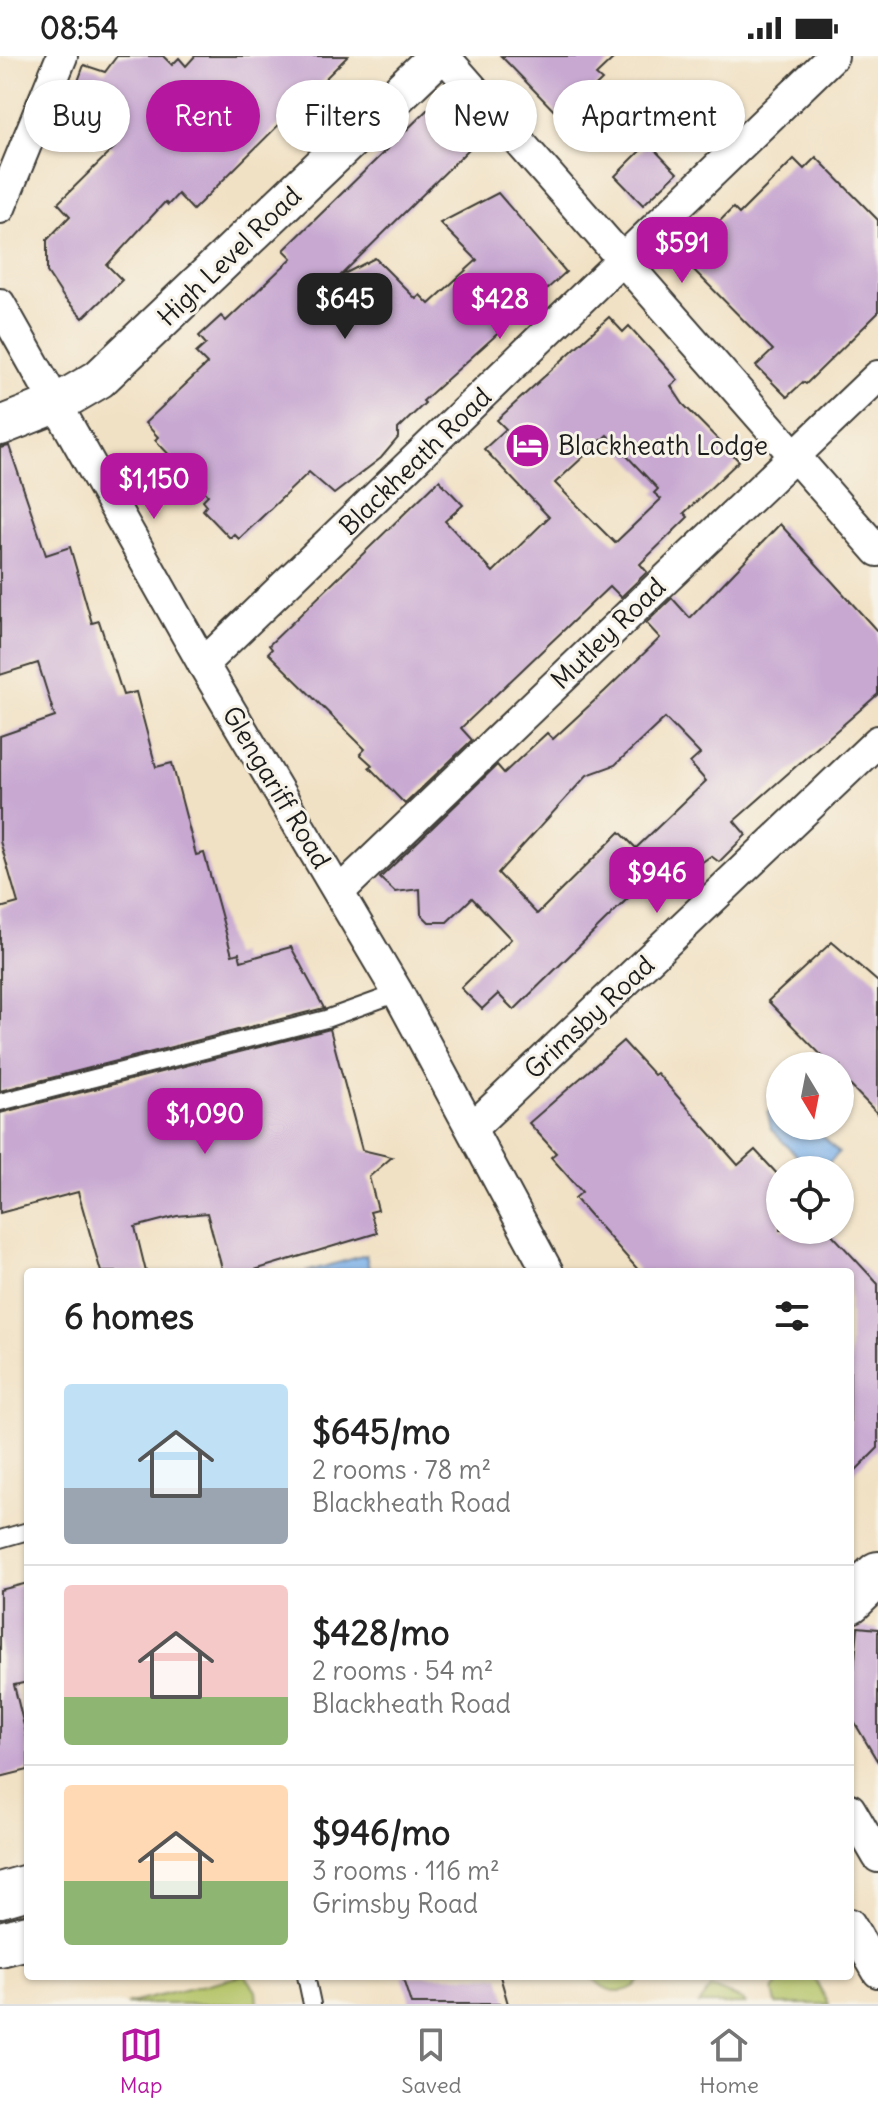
<!DOCTYPE html>
<html lang="en">
<head>
<meta charset="utf-8">
<style>
  body { margin:0; font-family:Delius,sans-serif; background:#f2f2f2; color:#222; height:100vh; display:flex; flex-direction:column; font-size:30px; white-space:nowrap }
  * { box-sizing:border-box; margin:0 }
  p { font-size:26px; color:#767676 }
  .icon { flex:none; width:44px; height:44px; fill:none; stroke:currentColor; stroke-width:2; stroke-linecap:round; stroke-linejoin:round }
  .map { position:relative; flex:1; overflow:hidden }
  .details { position:absolute; left:24px; top:1212px; width:830px; height:712px; display:flex; flex-direction:column; background:#fff; border-radius:8px; box-shadow:0 2px 6px #0004 }
  .details>* { flex:none }
  .banner { position:absolute; left:24px; top:24px; width:830px; height:72px; display:flex; gap:16px }
  .needle { width:52px; rotate:170deg }
  .tools { position:absolute; left:766px; top:996px; display:grid; gap:16px }
  .tools a { display:grid; place-items:center; width:88px; height:88px; border-radius:50%; background:#fff; box-shadow:0 2px 6px #0004; font-size:40px }
  .price { position:absolute; translate:-50% -68px; padding:0 18px; border-radius:16px; background:#b5179e; color:#fff; font-size:26px; line-height:52px; filter:drop-shadow(0 2px 4px #0008) }
  .price::after { content:''; position:absolute; left:50%; top:48px; width:24px; height:18px; margin-left:-12px; background:inherit; clip-path:polygon(0 0,100% 0,50% 100%) }
  .price.on { background:#222; color:#fff }
  ul { padding:0; list-style:none }
  li { display:flex; align-items:center; gap:24px; height:200px; padding:0 40px }
  li+li { border-top:2px solid #e0e0e0 }
  li span { display:grid; place-items:center; flex:none; width:224px; height:160px; border-radius:8px; color:#555 }
  li>.icon { margin-inline-start:auto }
  span .icon { width:96px; height:96px; fill:#fffc; stroke-width:1 }
  li b { font-size:34px }
  h2 { display:flex; justify-content:space-between; align-items:center; height:96px; padding:0 40px; font-size:34px }
  .pill { padding:0 28px; border-radius:36px; background:#fff; box-shadow:0 2px 6px #0004; font-size:28px; line-height:72px }
  .pill.on { background:#b5179e; color:#fff }
  .status { display:flex; justify-content:space-between; align-items:center; height:56px; padding:0 40px; background:#fff; direction:ltr }
  .status svg { height:22px; fill:currentColor }
  .dock { display:flex; justify-content:space-around; align-items:center; height:112px; border-top:2px solid #e0e0e0; background:#fff; font-size:22px; color:#767676 }
  .dock a { display:grid; justify-items:center; gap:4px }
  .dock .on { color:#b5179e }
  .map>svg:first-child { display:block }
  .green { fill:#b3c366; stroke:#687041; stroke-width:2 }
  .water { fill:#7cb0e9; stroke:#4c6682; stroke-width:2 }
  .building { fill:#c8a8d1; fill-rule:evenodd }
  .lines { fill:none; stroke-linecap:round; stroke-linejoin:round }
  .service-casing { stroke:#3c3a35; stroke-width:20 }
  .minor-casing { stroke:#3c3a35; stroke-width:34 }
  .tertiary-casing { stroke:#3c3a35; stroke-width:42 }
  .secondary-casing { stroke:#3c3a35; stroke-width:48 }
  .service { stroke:#fff; stroke-width:16 }
  .minor { stroke:#fff; stroke-width:30 }
  .tertiary { stroke:#fff; stroke-width:38 }
  .secondary { stroke:#fff; stroke-width:44 }
  .labels { text-anchor:middle; dominant-baseline:central; stroke-width:6; stroke-linejoin:round; paint-order:stroke }
  .street-label { font-size:26px; fill:#1c1c1c; stroke:#f7f3e8 }
  .poi-label { font-size:26px; fill:#1c1c1c; stroke:#f7f3e8; text-anchor:start }
</style>
</head>
<body>
<div class="status"><b>08:54</b><svg viewBox="0 0 49 12"><path d="M0 12V9h3v3zM5 12V6h3v6zM10 12V3h3v9zM15 12V0h3v12zM26 1h20v11H26zM47 4h2v5h-2z"/></svg></div>
<div class="map">
<svg width="878" height="1948" viewBox="0 0 878 1948">
  <rect width="100%" height="100%" fill="#f7f3e8"/>
  <filter id="ink" filterUnits="userSpaceOnUse"><feTurbulence type="fractalNoise" baseFrequency=".0125" numOctaves="2"/><feDisplacementMap in="SourceGraphic" scale="16" xChannelSelector="R" yChannelSelector="G"/><feConvolveMatrix kernelMatrix="1 2 1 2 8 2 1 2 1" color-interpolation-filters="sRGB"/></filter>
  <filter id="wash" filterUnits="userSpaceOnUse"><feTurbulence type="fractalNoise" baseFrequency=".006" numOctaves="4" result="noise"/><feDisplacementMap in="SourceGraphic" scale="32" xChannelSelector="R" yChannelSelector="G"/><feGaussianBlur stdDeviation="1.8" result="paint"/><feColorMatrix in="noise" values="0 0 0 0 0 0 0 0 0 0 0 0 0 0 0 0 0 1.4 0 .05"/><feComposite in="paint" operator="in"/></filter>
  <g filter="url(#wash)">
    <rect width="100%" height="100%" fill="#f1e1c4"/>
    <!-- green -->
    <g class="green">
      <polygon points="241,1920 246,1920 256,1934 257,1948 126,1948"/>
      <path d="M592,1920H644C631,1940 606,1940 592,1920Z"/>
      <polygon points="784,1920 813,1920 829,1948 776,1948 773,1934"/>
      <polygon points="711,1931 743,1944 746,1948 698,1948"/>
    </g>
    <!-- water -->
    <g class="water">
      <polygon points="780,1047 780,1070 813,1070 839,1097 821,1114 810,1114 771,1073 768,1057"/>
      <polygon points="366,1199 370,1216 305,1216"/>
    </g>
    <g id="blocks">
      <!-- building -->
      <g class="building">
        <polygon points="117,0 163,0 172,9 179,2 186,10 195,0 348,0 193,154 178,138 168,149 165,146 107,209 122,224 83,262 64,242 47,216 47,184 70,160 58,147 114,92 61,72 84,9 105,16"/>
        <polygon points="501,0 616,0 596,19 602,24 581,44 584,47 564,65"/>
        <polygon points="428,53 469,93 340,220 375,202 416,243 420,239 429,248 477,204 440,167 498,137 566,216 423,345 425,347 398,373 398,382 381,402 334,438 309,416 239,483 234,478 230,482 203,454 207,449 203,444 208,439 155,384 158,381 145,367 207,308 196,297 206,288 199,280 221,260 226,265 292,202 284,194"/>
        <polygon points="648,87 677,117 643,149 615,120"/>
        <polygon points="816,101 878,164 878,257 806,328 803,326 787,341 756,310 773,294 682,202 733,152 739,158 794,103 804,113"/>
        <path d="M609,261L623,276L629,270L678,324L671,330L683,348L739,405L684,457L688,461L640,508L647,516L621,541L610,530L461,672L472,684L405,748L369,711L372,709L360,698L365,693L268,597L272,593L269,589L439,424L463,449L445,465L493,516L549,461L484,393L506,373L497,364ZM607,379L658,433L654,437L661,443L615,487L555,427Z"/>
        <polygon points="9,390 46,499 70,491 92,567 99,565 123,639 136,636 156,711 172,707 196,799 204,797 232,899 239,897 241,905 291,891 324,952 0,1035 0,852 18,847 0,785 0,680 55,661 38,607 0,619 0,392"/>
        <path d="M780,468L878,576V638L734,765L746,779L719,806L711,800L691,814L675,796L514,954L498,938L482,953L461,932L511,883L472,842L447,866H429L421,858L420,833L395,836L380,822L497,709L504,717L547,677L553,683L605,635L660,582L646,567L672,542L690,562ZM665,662L700,698L690,707L706,725L636,792L620,776L537,858L498,817L587,719L615,709Z"/>
        <polygon points="832,886 878,926 878,1058 840,1019 840,1010 832,1010 768,945"/>
        <polygon points="330,973 362,1094 392,1101 369,1121 378,1154 370,1156 377,1177 248,1216 223,1216 207,1157 177,1160 135,1171 146,1216 101,1216 78,1136 0,1157 0,1057"/>
        <polygon points="623,985 654,1019 657,1017 738,1109 755,1094 780,1121 780,1174 828,1174 878,1228 878,1392 850,1420 850,1216 640,1216 575,1142 582,1136 551,1101 556,1097 529,1067"/>
        <polygon points="28,1527 28,1626 14,1629 28,1686 28,1714 0,1721 0,1534"/>
        <polygon points="858,1571 878,1573 878,1706 850,1659"/>
        <polygon points="402,1920 500,1920 508,1948 411,1948"/>
      </g>
    </g>
  </g>
  <g filter="url(#ink)">
    <use href="#blocks" fill-opacity="0" stroke="#3c3a35" stroke-width="2"/>
    <g class="lines">
      <defs>
        <g id="service">
          <polyline points="0,1046 326,963 398,937"/>
          <polyline points="0,1483 28,1475"/>
          <polyline points="306,1920 312,1948"/>
        </g>
        <g id="minor">
          <polyline points="444,0 878,495"/>
          <polyline points="0,152 62,0"/>
          <polyline points="0,248 203,608 398,937 548,1216"/>
          <polyline points="203,608 833,0"/>
          <polyline points="340,835 878,320"/>
          <polyline points="473,1071 878,685"/>
          <polyline points="850,1753 878,1801"/>
          <polyline points="850,1868 878,1916"/>
        </g>
        <polyline id="tertiary" points="0,370 58,347 99,323 438,0"/>
        <g id="secondary">
          <polyline points="850,1545 878,1518"/>
          <polyline points="0,1839 28,1831"/>
          <polyline points="0,1888 28,1881"/>
        </g>
      </defs>
      <!-- service casing -->
      <use href="#service" class="service-casing"/>
      <!-- minor casing -->
      <use href="#minor" class="minor-casing"/>
      <!-- tertiary casing -->
      <use href="#tertiary" class="tertiary-casing"/>
      <!-- secondary casing -->
      <use href="#secondary" class="secondary-casing"/>
      <!-- service -->
      <use href="#service" class="service"/>
      <!-- minor -->
      <use href="#minor" class="minor"/>
      <!-- tertiary -->
      <use href="#tertiary" class="tertiary"/>
      <!-- secondary -->
      <use href="#secondary" class="secondary"/>
    </g>
  </g>
  <!-- icons -->
  <defs>
    <symbol id="hotel-disc" viewBox="-11 -11 22 22"><circle r="9.5" fill="#b5179e" stroke="#f7f3e8"/><path d="M-6-4.5h1.5V1H6V5H4.5V3h-9V5H-6ZM-4 0a1.8 1.8 0 1 1 3.6 0ZM.5 0V-2.5h3Q6-2.5 6 0Z" fill="#fff"/></symbol>
  </defs>
  <g fill-rule="evenodd">
    <use href="#hotel-disc" x="502" y="364" width="51" height="51"/>
  </g>
  <g class="labels">
    <!-- street labels -->
    <g class="street-label">
      <text transform="translate(229 200) rotate(-44)">High Level Road</text>
      <text transform="translate(415 405) rotate(-44)">Blackheath Road</text>
      <text transform="translate(608 577) rotate(-44)">Mutley Road</text>
      <text transform="translate(277 731) rotate(59)">Glengariff Road</text>
      <text transform="translate(589 961) rotate(-43)">Grimsby Road</text>
    </g>
    <!-- poi labels -->
    <g class="poi-label">
      <text x="558" y="389">Blackheath Lodge</text>
    </g>
  </g>
</svg>
<div class="tools">
<a><svg class="needle" viewBox="-14 -14 28 28"><path d="M0-13l5 13h-10z" fill="#e53935"/><path d="M0 13l5-13h-10z" fill="#767676"/></svg></a>
<a><svg class="icon" aria-label="locate" viewBox="0 0 24 24"><circle cx="12" cy="12" r="6"/><path d="M12 2v4M12 18v4M2 12h4M18 12h4"/></svg></a>
</div>
<b class="price" style="left:682px;top:229px">$591</b>
<b class="price on" style="left:345px;top:285px">$645</b>
<b class="price" style="left:500px;top:285px">$428</b>
<b class="price" style="left:154px;top:465px">$1,150</b>
<b class="price" style="left:657px;top:859px">$946</b>
<b class="price" style="left:205px;top:1100px">$1,090</b>
<div class="banner">
<a class="pill">Buy</a>
<a class="pill on">Rent</a>
<a class="pill">Filters</a>
<a class="pill">New</a>
<a class="pill">Apartment</a>
</div>
<section class="details">
<h2>6 homes<svg class="icon" aria-label="filters" viewBox="0 0 24 24"><path d="M4 7h16M4 17h16"/><circle cx="9" cy="7" r="2"/><circle cx="15" cy="17" r="2"/></svg></h2>
<ul>
<li><span style="background:linear-gradient(#bfe0f5 65%,#9aa5b1 0)"><svg class="icon" aria-label="home" viewBox="0 0 24 24"><path d="M3 11l9-7 9 7M6 9v11h12V9"/></svg></span><div><b>$645/mo</b><p>2 rooms · 78 m²</p><p>Blackheath Road</p></div></li>
<li><span style="background:linear-gradient(#f6c9c9 70%,#8fb573 0)"><svg class="icon" aria-label="home" viewBox="0 0 24 24"><path d="M3 11l9-7 9 7M6 9v11h12V9"/></svg></span><div><b>$428/mo</b><p>2 rooms · 54 m²</p><p>Blackheath Road</p></div></li>
<li><span style="background:linear-gradient(#ffd9b3 60%,#8fb573 0)"><svg class="icon" aria-label="home" viewBox="0 0 24 24"><path d="M3 11l9-7 9 7M6 9v11h12V9"/></svg></span><div><b>$946/mo</b><p>3 rooms · 116 m²</p><p>Grimsby Road</p></div></li>
</ul>
</section>
</div>
<nav class="dock">
<a class="on"><svg class="icon" aria-label="map" viewBox="0 0 24 24"><path d="M3 6l6-2 6 2 6-2v14l-6 2-6-2-6 2zM9 4v14M15 6v14"/></svg>Map</a>
<a><svg class="icon" aria-label="saved" viewBox="0 0 24 24"><path d="M7 4h10v16l-5-4-5 4z"/></svg>Saved</a>
<a><svg class="icon" aria-label="home" viewBox="0 0 24 24"><path d="M3 11l9-7 9 7M6 9v11h12V9"/></svg>Home</a>
</nav>
</body>
</html>
